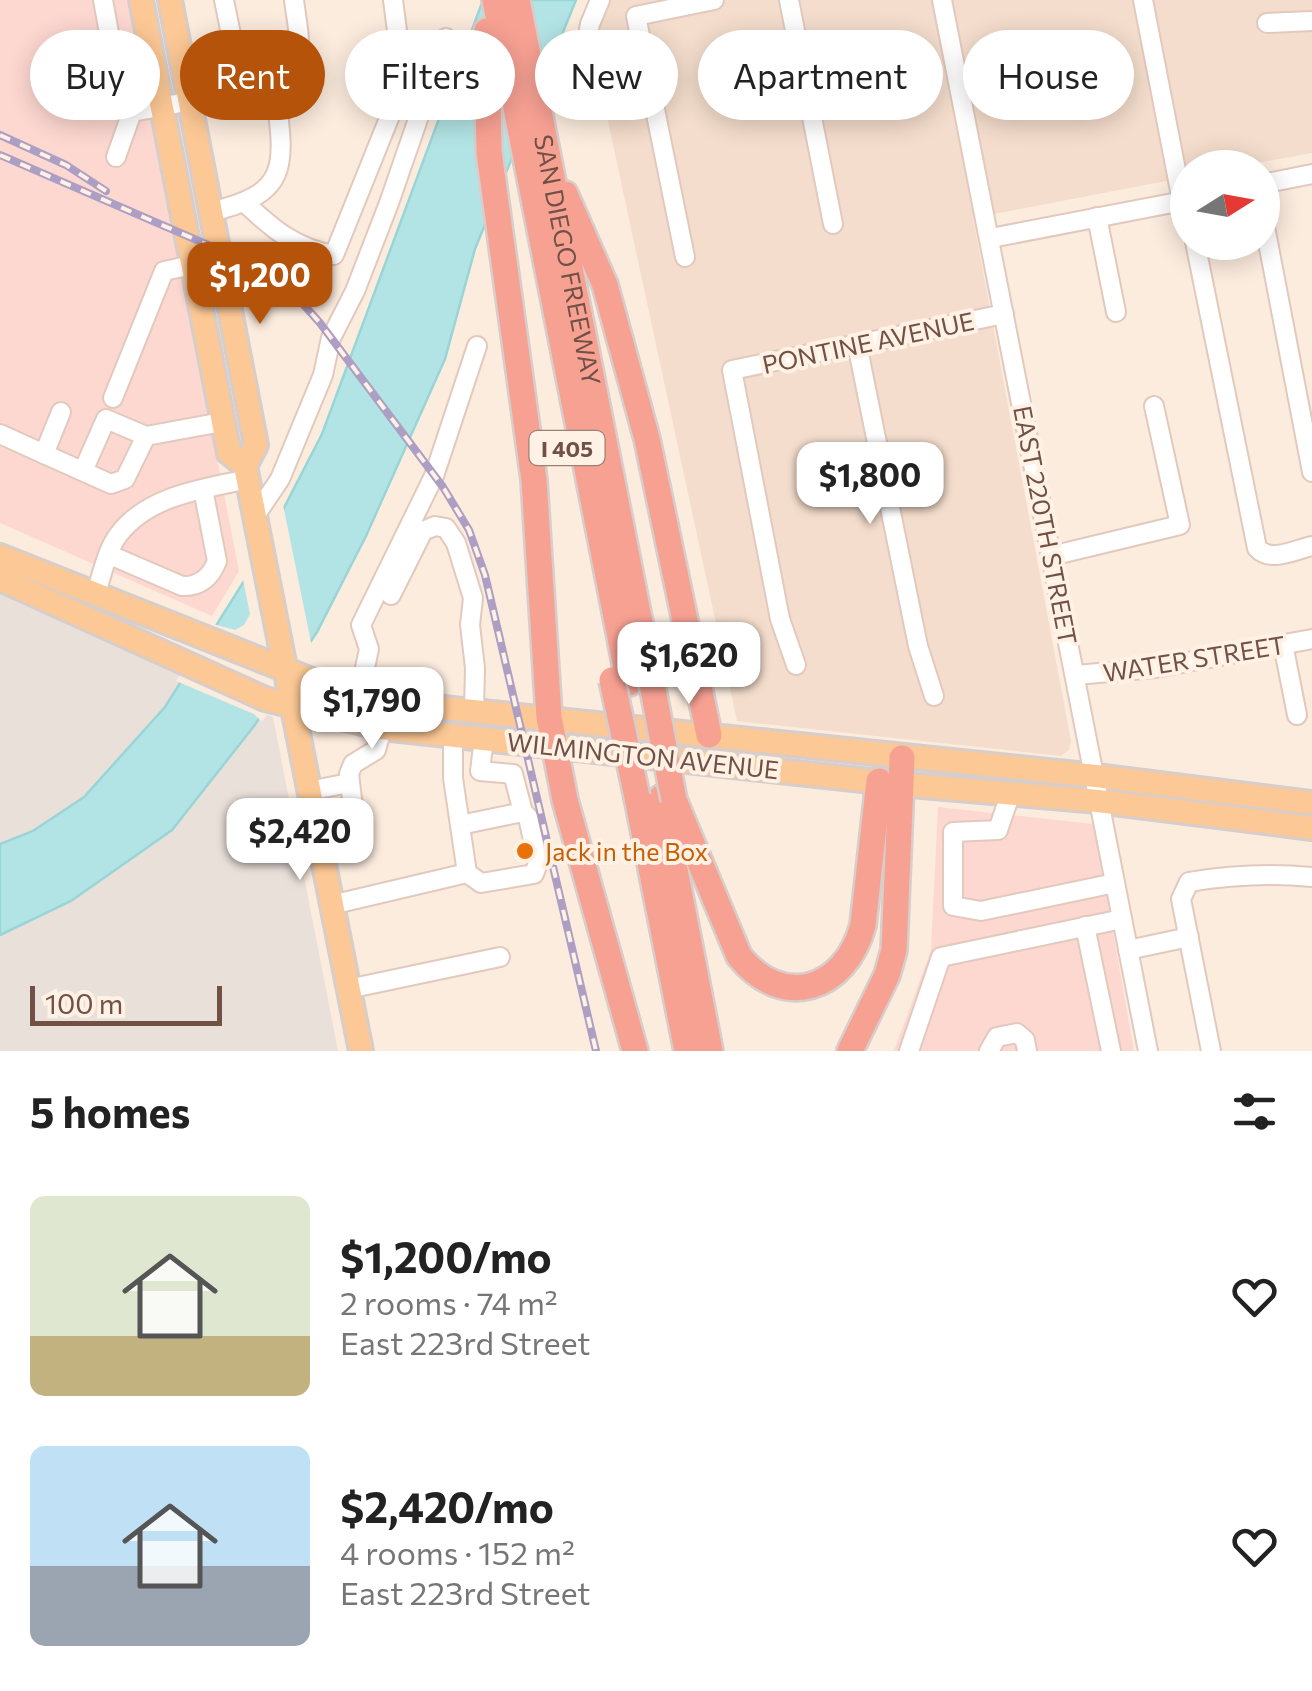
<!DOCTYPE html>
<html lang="en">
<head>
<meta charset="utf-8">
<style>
  body { margin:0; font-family:Commissioner,sans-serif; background:#f2f2f2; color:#222; height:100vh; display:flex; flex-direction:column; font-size:38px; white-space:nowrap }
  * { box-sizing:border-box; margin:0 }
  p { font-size:32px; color:#767676 }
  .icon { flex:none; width:55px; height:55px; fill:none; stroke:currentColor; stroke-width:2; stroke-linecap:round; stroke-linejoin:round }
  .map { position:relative; height:1051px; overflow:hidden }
  .sheet { display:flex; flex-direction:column; background:#fff; flex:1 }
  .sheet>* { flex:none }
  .hud { position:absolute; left:30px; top:30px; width:1252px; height:90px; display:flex; gap:20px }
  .needle { width:65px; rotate:79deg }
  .tools { position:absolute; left:1170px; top:150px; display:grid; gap:20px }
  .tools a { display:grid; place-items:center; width:110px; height:110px; border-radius:50%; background:#fff; box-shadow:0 5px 25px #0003; font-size:50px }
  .scale { position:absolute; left:30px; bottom:25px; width:192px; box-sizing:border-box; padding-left:10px; border:5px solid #715046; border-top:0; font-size:28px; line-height:35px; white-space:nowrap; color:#715046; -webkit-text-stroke:8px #fff1e4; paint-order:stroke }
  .price { position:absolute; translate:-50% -85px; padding:0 22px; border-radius:20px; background:#fff; color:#222; font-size:32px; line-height:65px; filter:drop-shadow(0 2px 5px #0008) }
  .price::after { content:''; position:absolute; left:50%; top:60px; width:30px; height:22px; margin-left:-15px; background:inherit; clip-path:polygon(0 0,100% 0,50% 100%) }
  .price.on { background:#b45309; color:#fff }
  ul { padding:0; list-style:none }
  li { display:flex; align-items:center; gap:30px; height:250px; padding:0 30px }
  li span { display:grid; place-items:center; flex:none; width:280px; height:200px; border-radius:15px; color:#555 }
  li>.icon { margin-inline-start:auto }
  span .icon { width:120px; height:120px; fill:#fffc; stroke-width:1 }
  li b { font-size:42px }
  h2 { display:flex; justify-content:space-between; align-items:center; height:120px; padding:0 30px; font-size:42px }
  .chip { padding:0 35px; border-radius:45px; background:#fff; box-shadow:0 5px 25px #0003; font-size:35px; line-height:90px }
  .chip.on { background:#b45309; color:#fff }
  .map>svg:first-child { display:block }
  .residential { fill:#f4ddcc }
  .commercial { fill:#fdd8d1 }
  .industrial { fill:#eae0da }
  .water { fill:#b3e4e5; stroke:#99d5d7; stroke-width:2.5 }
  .pier { fill:#fcecde }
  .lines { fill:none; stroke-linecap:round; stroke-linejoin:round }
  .minor-casing { stroke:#e2c9bd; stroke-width:22 }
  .major-casing { stroke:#d7cecb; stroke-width:28 }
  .highway-casing { stroke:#d7cecb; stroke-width:30 }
  .minor { stroke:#fff; stroke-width:18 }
  .major { stroke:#fcc895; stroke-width:22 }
  .highway { stroke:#f7a193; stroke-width:25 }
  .rail-casing { stroke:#ad9ec4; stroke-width:8 }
  .rail { stroke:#fff1e4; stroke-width:4; stroke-dasharray:11; stroke-linecap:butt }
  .highway-bridge-casing { stroke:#d7cecb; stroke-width:30; stroke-linecap:butt }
  .highway-bridge { stroke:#f7a193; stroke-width:25 }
  .food-dot { fill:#e8710a; stroke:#fff1e4; stroke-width:4 }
  .labels { text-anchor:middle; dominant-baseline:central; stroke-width:8; stroke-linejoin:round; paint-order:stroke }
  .shield { fill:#fff1e4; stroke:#9c8075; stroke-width:2.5 }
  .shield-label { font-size:22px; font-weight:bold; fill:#715046 }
  .street-label { font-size:25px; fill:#715046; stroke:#fff1e4 }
  .food-label { font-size:25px; fill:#c56008; stroke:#fff1e4; text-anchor:start }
</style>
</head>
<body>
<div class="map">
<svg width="1312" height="1051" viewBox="0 0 1312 1051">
  <rect width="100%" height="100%" fill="#fcecde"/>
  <!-- residential -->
  <polygon class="residential" points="609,0 1312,0 1312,153 1236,167 1188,168 1187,177 973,218 1071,741 1069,750 1061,756 737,721 592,47"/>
  <!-- commercial -->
  <g class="commercial">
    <polygon points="0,0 128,0 239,571 212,616 0,523"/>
    <polygon points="938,807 1094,824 1134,1051 894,1051 931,950"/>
  </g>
  <!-- industrial -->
  <polygon class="industrial" points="0,594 273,717 338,1051 0,1051"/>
  <!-- water -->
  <polygon class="water" points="483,0 576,0 475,249 445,359 366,536 317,632 254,726 172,830 71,901 0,935 0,844 33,831 84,797 165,707 256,562 322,434"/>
  <!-- pier -->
  <polygon class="pier" points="282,500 312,647 262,722 254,714 176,681 213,624 235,630 244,625 250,614 242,575"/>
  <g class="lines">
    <defs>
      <g id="minor">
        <polyline points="103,0 111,44"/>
        <polyline points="224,0 236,59"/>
        <polyline points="789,0 833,224"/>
        <polyline points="942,0 1148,1051"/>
        <polyline points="1143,0 1182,201"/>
        <polyline points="1267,23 1312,21"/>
        <polyline points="580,81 590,24 600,0"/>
        <path d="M272,91C307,56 300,46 294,0"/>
        <path d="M116,157L132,112L267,87L276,96C285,167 289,194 210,212"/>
        <polyline points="1262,184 1312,174"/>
        <path d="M246,204C273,229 296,249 334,255L398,96L402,69L393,0"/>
        <polyline points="1262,211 1312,472"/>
        <polyline points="1097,217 1116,312"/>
        <polyline points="991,238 1188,200"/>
        <path d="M1195,242L1257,548C1270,563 1294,550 1312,546"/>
        <polyline points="685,257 636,16 714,0"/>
        <polyline points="857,344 918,646 934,696"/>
        <polyline points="113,398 164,271 192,265"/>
        <polyline points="61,412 44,454 111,484 125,479 146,436 222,422"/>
        <polyline points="0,434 44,454"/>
        <polyline points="83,471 106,419 146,436"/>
        <polyline points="255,516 280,479 323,375 331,338 355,291 389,203 446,38"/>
        <path d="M110,555L182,586C200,587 211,577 217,561L203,489"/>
        <polyline points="1051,556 1180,525 1154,406"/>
        <path d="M96,593C102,575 107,549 119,534C149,495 203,489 248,479"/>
        <polyline points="391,595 423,531 435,526 446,528 456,543 473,598 470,625 475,668 474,710"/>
        <polyline points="1283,644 1297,715"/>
        <polyline points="796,665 780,619 732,370 1004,314"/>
        <polyline points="1076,675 1155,668 1312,639"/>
        <polyline points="359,696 369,649 361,625 434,476 477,346"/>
        <polyline points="308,791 349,783"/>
        <polyline points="1010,795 998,830 953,832 953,906 981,911 1115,883"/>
        <polyline points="460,825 523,812 513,774 480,771 484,738"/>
        <polyline points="315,826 354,815 349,774 353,764 376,750 382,728"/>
        <polyline points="467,873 481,883 534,874 538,863 528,817 523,812"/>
        <polyline points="331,905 467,873 453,778 453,735"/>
        <polyline points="1085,926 1111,1051"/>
        <polyline points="1128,950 1189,937"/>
        <polyline points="348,989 500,957"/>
        <polyline points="909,1051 941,957 1122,919"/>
        <polyline points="989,1051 997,1037 1017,1033 1025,1040 1027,1051"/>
        <path d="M1211,1051L1181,899L1189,882C1231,875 1269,873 1312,877"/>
      </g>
      <g id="major">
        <polyline points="141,0 229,453 245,466"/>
        <polyline points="170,0 256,445 245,466 361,1051"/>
        <polyline points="0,556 334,689 386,702 1096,776 1312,803"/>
        <polyline points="0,579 265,699 382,728 899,784 1098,801 1312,828"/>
      </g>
      <g id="highway">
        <polyline points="495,0 629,683"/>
        <path id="s1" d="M517,0L652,684"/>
        <polyline points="487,31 489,152 534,480 549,717 565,800 635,1051"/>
        <polyline points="565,194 605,285 647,439 709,735"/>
        <polyline points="637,797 687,1051"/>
        <polyline points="661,798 710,1051"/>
        <path d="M674,800L739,956C783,1011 846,990 863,925L879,781"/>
        <polyline points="850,1051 887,975 894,950 902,758"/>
      </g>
    </defs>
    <!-- minor casing -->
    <use href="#minor" class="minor-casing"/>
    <!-- major casing -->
    <use href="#major" class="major-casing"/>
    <!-- highway casing -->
    <use href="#highway" class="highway-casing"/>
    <!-- minor -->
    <use href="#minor" class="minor"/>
    <!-- major -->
    <use href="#major" class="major"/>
    <!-- highway -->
    <use href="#highway" class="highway"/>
    <defs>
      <g id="rail">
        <polyline points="0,135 66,165 106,191"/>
        <polyline points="0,155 236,257 267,273 295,295 320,323 443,487 469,530 485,575 596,1051"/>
      </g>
    </defs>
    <!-- rail casing -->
    <use href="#rail" class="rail-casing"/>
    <!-- rail -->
    <use href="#rail" class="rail"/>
    <defs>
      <g id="highway-bridge">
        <polyline points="612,680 637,797"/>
        <polyline points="652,684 674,800"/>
      </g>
    </defs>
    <!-- highway-bridge casing -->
    <use href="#highway-bridge" class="highway-bridge-casing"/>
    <!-- highway-bridge -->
    <use href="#highway-bridge" class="highway-bridge"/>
  </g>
  <!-- markers -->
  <circle class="food-dot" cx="525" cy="851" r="10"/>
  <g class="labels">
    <!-- shield labels -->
    <rect class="shield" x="529.5" y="431" width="75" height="34" rx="8"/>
    <g class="shield-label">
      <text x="567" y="448">I 405</text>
    </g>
    <!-- street labels -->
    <g class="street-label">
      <text stroke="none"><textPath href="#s1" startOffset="265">SAN DIEGO FREEWAY</textPath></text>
      <text transform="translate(868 342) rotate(-12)">PONTINE AVENUE</text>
      <text transform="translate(1046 525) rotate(79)">EAST 220TH STREET</text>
      <text transform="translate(1194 658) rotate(-9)">WATER STREET</text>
      <text transform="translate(643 755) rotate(6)">WILMINGTON AVENUE</text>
    </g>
    <!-- food labels -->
    <g class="food-label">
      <text x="545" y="851">Jack in the Box</text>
    </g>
  </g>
</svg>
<div class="tools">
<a><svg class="needle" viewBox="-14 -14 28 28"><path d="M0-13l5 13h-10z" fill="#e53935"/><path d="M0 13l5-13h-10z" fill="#767676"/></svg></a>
</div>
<div class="scale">100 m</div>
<b class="price on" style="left:260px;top:327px">$1,200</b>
<b class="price" style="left:870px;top:527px">$1,800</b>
<b class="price" style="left:689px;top:707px">$1,620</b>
<b class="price" style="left:372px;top:752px">$1,790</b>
<b class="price" style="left:300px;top:883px">$2,420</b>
<div class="hud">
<a class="chip">Buy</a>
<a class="chip on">Rent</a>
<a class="chip">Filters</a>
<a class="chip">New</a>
<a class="chip">Apartment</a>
<a class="chip">House</a>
</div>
</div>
<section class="sheet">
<h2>5 homes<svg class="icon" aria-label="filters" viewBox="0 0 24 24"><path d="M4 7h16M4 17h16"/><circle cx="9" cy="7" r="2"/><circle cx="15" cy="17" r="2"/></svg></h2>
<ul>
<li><span style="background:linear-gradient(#dfe7d0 70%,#c2b280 0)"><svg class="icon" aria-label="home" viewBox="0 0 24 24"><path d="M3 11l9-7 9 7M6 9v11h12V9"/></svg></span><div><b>$1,200/mo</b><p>2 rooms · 74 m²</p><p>East 223rd Street</p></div><svg class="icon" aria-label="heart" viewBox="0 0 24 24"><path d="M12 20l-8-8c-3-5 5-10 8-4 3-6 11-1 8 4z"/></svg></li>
<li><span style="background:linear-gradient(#bfe0f5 60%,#9aa5b1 0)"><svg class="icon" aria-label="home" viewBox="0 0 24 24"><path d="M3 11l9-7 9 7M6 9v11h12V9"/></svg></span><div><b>$2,420/mo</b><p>4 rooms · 152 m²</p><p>East 223rd Street</p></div><svg class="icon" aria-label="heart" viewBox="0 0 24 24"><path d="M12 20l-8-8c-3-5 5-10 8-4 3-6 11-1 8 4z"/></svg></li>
</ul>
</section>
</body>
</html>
